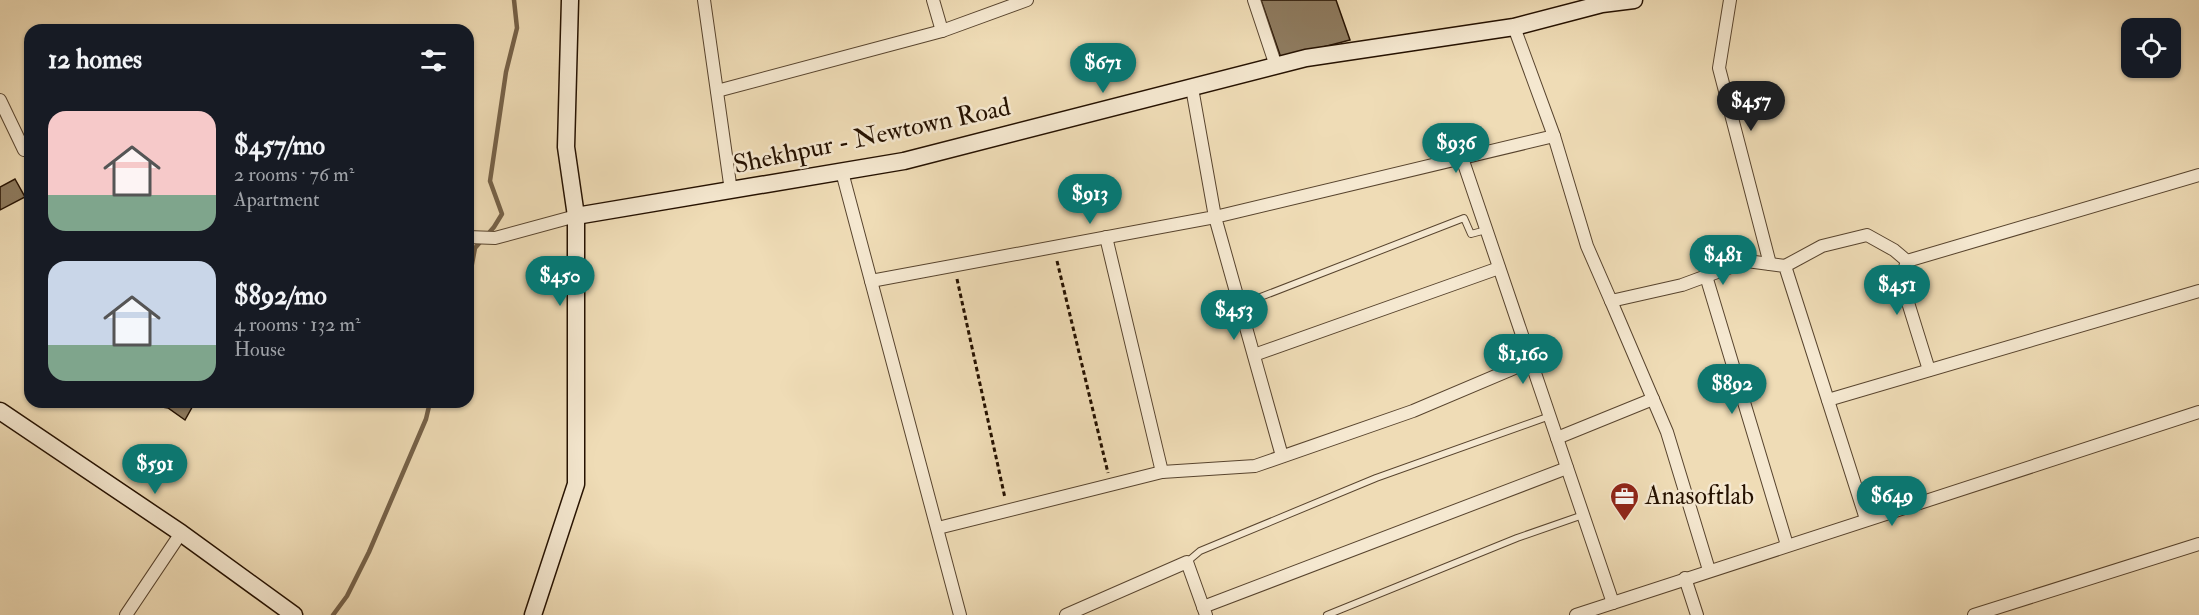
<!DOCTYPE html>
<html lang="en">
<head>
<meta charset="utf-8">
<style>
  body { margin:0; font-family:"IM FELL Double Pica",serif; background:#242831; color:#f1f3f6; height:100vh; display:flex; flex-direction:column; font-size:22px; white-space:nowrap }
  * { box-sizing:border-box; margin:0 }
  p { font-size:20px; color:#9ea1a6 }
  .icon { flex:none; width:33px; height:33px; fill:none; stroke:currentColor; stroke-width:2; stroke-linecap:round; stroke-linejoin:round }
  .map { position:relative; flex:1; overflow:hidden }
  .details { position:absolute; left:24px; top:24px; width:450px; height:384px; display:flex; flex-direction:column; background:#171b24; border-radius:18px; box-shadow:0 2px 4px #0004 }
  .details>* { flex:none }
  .tools { position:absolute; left:2121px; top:18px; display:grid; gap:12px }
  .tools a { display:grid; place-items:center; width:60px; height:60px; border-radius:12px; background:#171b24; box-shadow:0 2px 4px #0004; font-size:30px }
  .price { position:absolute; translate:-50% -51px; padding:0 14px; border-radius:21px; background:#0f766e; color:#fff; font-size:20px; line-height:39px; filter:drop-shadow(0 2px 3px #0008) }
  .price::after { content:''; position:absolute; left:50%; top:36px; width:18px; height:14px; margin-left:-9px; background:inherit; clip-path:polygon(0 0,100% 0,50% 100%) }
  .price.selected { background:#222; color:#fff }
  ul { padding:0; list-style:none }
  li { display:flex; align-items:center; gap:18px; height:150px; padding:0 24px }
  li span { display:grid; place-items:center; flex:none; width:168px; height:120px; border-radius:18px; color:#555 }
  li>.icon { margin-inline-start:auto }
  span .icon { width:72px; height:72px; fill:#fffc; stroke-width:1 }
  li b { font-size:26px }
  h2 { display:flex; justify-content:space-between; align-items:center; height:72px; padding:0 24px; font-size:26px }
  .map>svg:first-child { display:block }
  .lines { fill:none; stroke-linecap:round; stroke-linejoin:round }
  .stream { stroke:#756148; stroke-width:4.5 }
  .building { fill:#8e7b5f; stroke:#251100; stroke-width:1.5 }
  .lane-casing { stroke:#58442e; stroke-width:8 }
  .street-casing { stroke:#58442e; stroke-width:14 }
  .secondary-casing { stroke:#251100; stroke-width:19 }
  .path { stroke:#251100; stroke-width:3; stroke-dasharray:4.5 3; stroke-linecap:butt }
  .lane { stroke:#f5e8d0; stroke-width:6 }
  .street { stroke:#f5e8d0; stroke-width:12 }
  .secondary { stroke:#f5e8d0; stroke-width:16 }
  .labels { text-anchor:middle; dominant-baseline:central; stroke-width:5; stroke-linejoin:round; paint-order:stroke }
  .street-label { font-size:26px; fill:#251100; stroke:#f5e8d0 }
  .poi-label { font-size:26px; fill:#251100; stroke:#f5e8d0; text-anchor:start }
</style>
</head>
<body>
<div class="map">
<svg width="2199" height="615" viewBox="0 0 2199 615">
  <rect width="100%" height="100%" fill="#efdcb6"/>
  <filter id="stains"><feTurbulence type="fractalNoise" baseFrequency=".00333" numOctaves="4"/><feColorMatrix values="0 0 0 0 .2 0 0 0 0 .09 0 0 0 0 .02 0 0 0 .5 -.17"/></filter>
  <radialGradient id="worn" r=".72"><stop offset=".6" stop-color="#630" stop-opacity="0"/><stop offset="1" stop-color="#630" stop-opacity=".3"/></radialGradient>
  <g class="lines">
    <!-- stream -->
    <g class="stream">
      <polyline points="488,234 494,227 502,214 490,181 506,72 517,28 514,0"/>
      <polyline points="468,285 475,248 482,240"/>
      <polyline points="333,615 347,596 369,552 426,419 430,402"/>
    </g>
  </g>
  <!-- building -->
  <g class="building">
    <polygon points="1261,0 1336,0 1350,40 1281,58"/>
    <polygon points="15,179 25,197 0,210 0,187"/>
    <polygon points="158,402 195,402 185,420 168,408 156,406"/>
  </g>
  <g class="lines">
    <defs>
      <g id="lane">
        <polyline points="1240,305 1464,218 1471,234 1486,230"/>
        <polyline points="1187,562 1200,551 1376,478 1550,416"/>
        <polyline points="1327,615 1517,538 1583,515"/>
      </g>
      <g id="street">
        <polyline points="704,0 731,191"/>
        <polyline points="933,0 942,31 1027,0"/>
        <polyline points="1254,0 1276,66"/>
        <polyline points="1730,0 1719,68 1770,264"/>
        <polyline points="717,91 942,31"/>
        <polyline points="0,100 24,150"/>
        <polyline points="1554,136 1587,246 1611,301 1682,285 1747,261 1785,266 1866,519"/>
        <polyline points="1462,158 1613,603"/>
        <polyline points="842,172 960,615"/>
        <polyline points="468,237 495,238 576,216"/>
        <polyline points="1106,237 1162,472"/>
        <polyline points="1907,261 1901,280 1929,370"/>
        <polyline points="1785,266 1822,246 1867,235 1894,250 1907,261 2199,175"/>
        <polyline points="1706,276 1787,545"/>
        <polyline points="871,281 1215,217 1192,88"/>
        <polyline points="1611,301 1667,432 1709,570"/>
        <polyline points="1254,355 1499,268"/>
        <polyline points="1828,400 2199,291"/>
        <polyline points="1557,438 1653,399"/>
        <polyline points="1282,456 1215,217 1554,136 1514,27"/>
        <polyline points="938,528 1162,472 1255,466 1413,411 1531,361"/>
        <polyline points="1685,578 1697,615"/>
        <polyline points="1203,607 1567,468"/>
        <polyline points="126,615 181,533"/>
        <polyline points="1066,615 1187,562 1206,615"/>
        <polyline points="1576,615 2199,412"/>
        <polyline points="1974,615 2199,544"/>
      </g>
      <g id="secondary">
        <polyline points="576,216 904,161 1306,58 1514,27 1602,4 1634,0"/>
        <polyline points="0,411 181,533 294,615"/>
        <polyline points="533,615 576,484 576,216 566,147 570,0"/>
      </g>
    </defs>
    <!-- lane casing -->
    <use href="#lane" class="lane-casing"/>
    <!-- street casing -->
    <use href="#street" class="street-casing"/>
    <!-- secondary casing -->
    <use href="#secondary" class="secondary-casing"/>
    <!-- path -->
    <g class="path">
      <polyline points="1057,261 1108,473"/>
      <polyline points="957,279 1005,498"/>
    </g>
    <!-- lane -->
    <use href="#lane" class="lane"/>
    <!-- street -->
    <use href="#street" class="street"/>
    <!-- secondary -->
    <use href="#secondary" class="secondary"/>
  </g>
  <!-- icons -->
  <defs>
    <symbol id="office-pin" viewBox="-11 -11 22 30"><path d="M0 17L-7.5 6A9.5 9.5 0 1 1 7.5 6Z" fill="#8f2418" stroke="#f5e8d0"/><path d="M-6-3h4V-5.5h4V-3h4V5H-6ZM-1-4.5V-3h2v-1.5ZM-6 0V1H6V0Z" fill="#fff"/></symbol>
  </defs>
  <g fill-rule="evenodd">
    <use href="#office-pin" x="1608" y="480" width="33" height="45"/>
  </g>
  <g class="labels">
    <!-- street labels -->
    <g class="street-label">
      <text transform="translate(872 136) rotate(-12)">Shekhpur - Newtown Road</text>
    </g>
    <!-- poi labels -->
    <g class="poi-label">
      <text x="1645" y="496">Anasoftlab</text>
    </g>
  </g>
  <rect width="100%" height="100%" filter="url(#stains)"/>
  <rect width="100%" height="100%" fill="url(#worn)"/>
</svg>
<div class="tools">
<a><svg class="icon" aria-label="locate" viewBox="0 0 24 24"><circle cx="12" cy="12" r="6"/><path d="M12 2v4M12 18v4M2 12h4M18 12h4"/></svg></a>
</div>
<b class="price" style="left:1103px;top:94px">$671</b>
<b class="price selected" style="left:1751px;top:132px">$457</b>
<b class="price" style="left:1456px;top:174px">$936</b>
<b class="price" style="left:1090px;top:225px">$913</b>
<b class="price" style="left:1723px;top:286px">$481</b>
<b class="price" style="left:560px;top:307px">$450</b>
<b class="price" style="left:1897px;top:316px">$451</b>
<b class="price" style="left:1234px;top:341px">$453</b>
<b class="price" style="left:1523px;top:385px">$1,160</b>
<b class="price" style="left:1732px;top:415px">$892</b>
<b class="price" style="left:155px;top:495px">$591</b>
<b class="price" style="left:1892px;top:527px">$649</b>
<section class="details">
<h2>12 homes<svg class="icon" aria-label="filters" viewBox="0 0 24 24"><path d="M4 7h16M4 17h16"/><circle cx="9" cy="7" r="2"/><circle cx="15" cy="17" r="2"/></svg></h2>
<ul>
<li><span style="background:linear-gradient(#f6c9c9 70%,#7fa58c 0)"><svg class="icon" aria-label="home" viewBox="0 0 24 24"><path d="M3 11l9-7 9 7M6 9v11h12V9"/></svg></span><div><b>$457/mo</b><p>2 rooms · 76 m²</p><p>Apartment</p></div></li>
<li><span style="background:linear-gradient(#c9d6e8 70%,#7fa58c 0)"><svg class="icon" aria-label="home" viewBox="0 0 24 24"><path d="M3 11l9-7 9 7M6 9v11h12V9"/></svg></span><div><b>$892/mo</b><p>4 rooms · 132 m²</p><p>House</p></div></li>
</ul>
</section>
</div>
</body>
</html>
